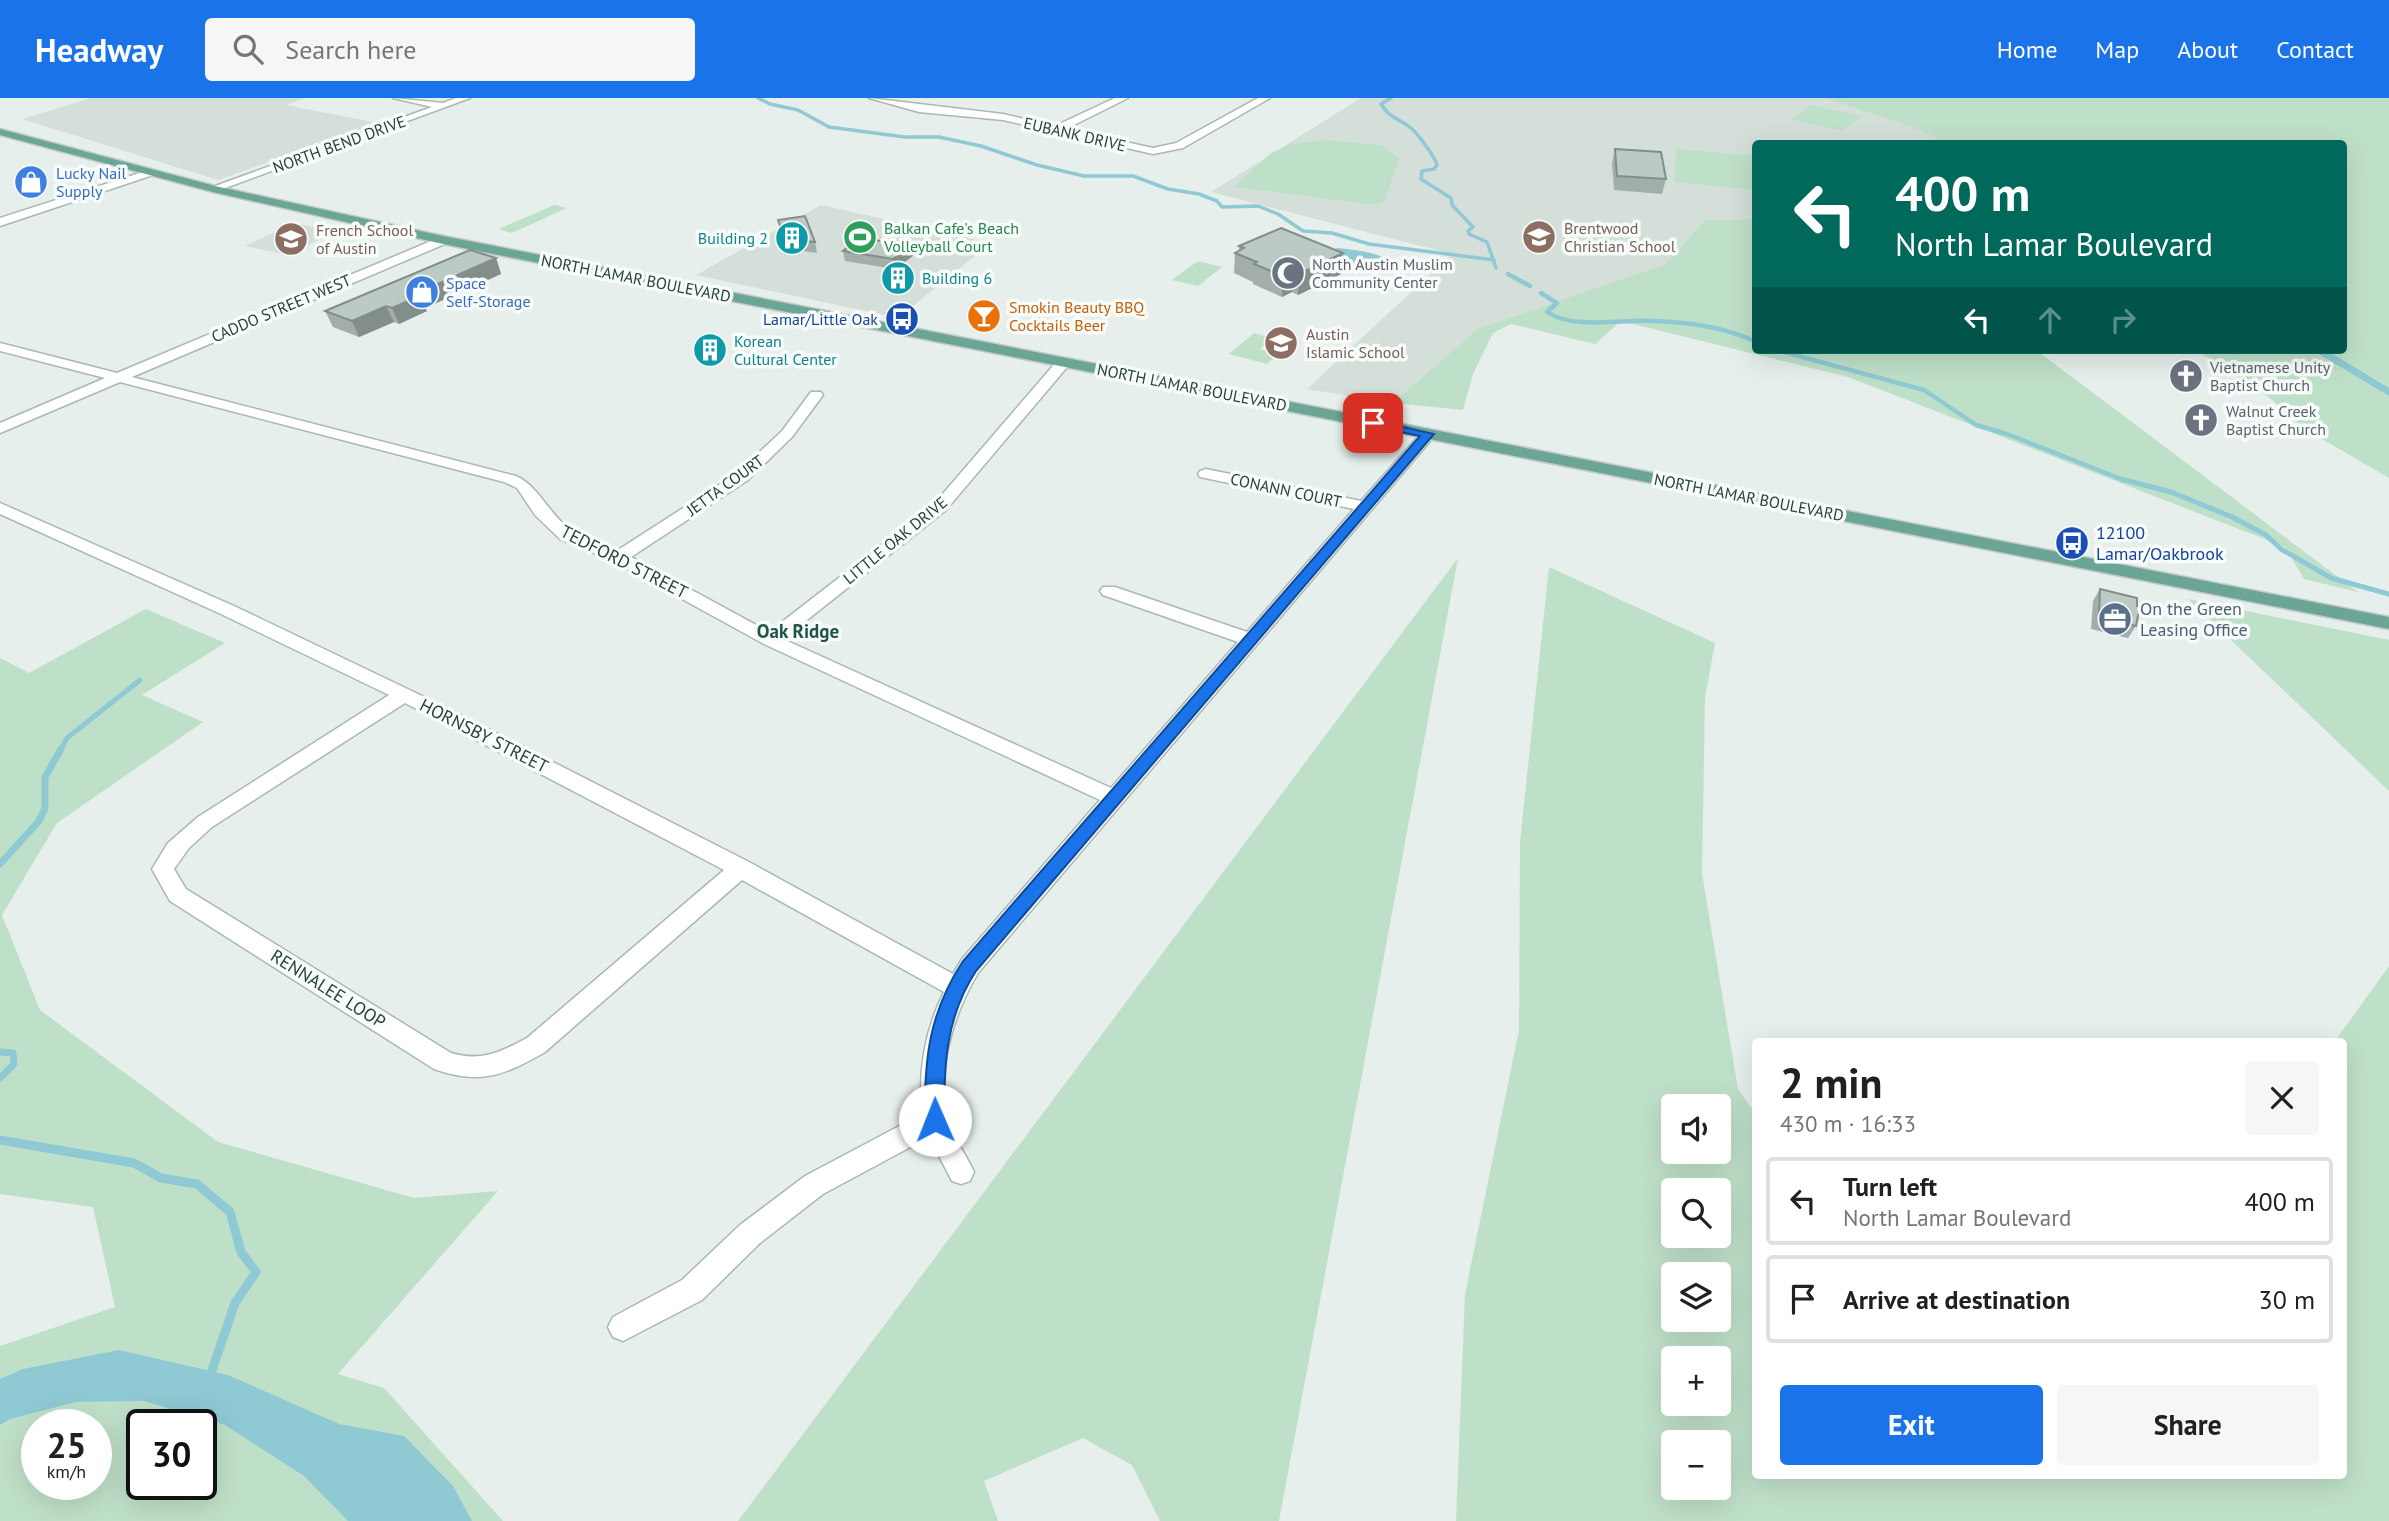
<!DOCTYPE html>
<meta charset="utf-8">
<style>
body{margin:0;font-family:"PT Sans",sans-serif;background:#f6f6f6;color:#202124;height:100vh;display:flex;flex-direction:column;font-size:26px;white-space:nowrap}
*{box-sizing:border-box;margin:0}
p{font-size:23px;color:#757577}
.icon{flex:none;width:38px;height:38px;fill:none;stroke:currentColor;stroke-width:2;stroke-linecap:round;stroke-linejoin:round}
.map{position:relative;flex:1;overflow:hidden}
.drawer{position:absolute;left:1752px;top:940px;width:595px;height:441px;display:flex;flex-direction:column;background:#fff;border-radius:7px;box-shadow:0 7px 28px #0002}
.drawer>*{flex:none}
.top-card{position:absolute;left:1752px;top:42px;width:595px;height:214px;border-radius:7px;box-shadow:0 7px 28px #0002;background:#00695c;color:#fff;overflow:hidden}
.tools{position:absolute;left:1661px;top:996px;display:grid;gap:14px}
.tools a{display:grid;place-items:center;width:70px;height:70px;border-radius:7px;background:#fff;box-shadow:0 7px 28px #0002;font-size:35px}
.speed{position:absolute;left:21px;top:1311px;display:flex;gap:14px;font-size:35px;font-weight:700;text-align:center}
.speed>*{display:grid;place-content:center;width:91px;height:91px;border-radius:50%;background:#fff;box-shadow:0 7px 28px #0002;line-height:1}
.speed small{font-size:18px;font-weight:400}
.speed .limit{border:4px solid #111;border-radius:10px;background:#fff;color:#111}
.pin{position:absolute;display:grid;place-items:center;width:60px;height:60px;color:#fff;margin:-30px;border-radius:14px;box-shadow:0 4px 10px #0006}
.me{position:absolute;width:77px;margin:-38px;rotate:359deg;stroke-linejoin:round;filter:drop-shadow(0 0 5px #0008)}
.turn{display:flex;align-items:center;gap:24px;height:147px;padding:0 28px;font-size:32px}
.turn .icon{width:91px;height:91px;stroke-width:2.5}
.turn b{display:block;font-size:49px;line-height:60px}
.lanes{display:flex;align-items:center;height:66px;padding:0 28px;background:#0003;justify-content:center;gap:35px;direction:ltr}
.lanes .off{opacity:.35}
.round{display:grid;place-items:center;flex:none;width:74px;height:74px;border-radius:7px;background:#f6f6f6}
.summary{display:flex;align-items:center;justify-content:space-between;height:119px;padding:0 28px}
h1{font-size:42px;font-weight:600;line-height:52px}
.button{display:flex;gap:14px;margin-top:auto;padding:14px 28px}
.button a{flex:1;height:80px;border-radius:7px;background:#1a73e8;color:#fff;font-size:28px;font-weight:600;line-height:80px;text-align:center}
.button a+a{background:#f6f6f6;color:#202124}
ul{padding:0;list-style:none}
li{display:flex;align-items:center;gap:21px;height:88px;margin:0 14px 10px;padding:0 14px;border:4px solid #e0e0e0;border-radius:7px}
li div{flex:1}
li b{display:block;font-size:26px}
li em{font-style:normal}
header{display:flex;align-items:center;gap:42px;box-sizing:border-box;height:98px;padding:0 35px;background:#1a73e8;color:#fff}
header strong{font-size:33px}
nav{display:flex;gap:38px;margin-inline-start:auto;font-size:24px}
.search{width:490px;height:63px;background:#f6f6f6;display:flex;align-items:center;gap:18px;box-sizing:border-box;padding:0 24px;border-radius:7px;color:#757577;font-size:26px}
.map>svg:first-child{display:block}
.built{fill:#d4dfda}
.green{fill:#bfe0c8;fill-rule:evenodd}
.water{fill:#8ec9d4}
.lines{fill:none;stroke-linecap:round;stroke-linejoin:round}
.stream-far4{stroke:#8ec9d4;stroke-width:3.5}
.stream-far3{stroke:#8ec9d4;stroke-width:4.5}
.stream-far2{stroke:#8ec9d4;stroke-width:5}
.stream-far1{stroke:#8ec9d4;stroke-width:7}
.stream{stroke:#8ec9d4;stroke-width:9}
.minor-casing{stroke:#a8b8b2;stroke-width:3}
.major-casing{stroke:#c2cac8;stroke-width:3}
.minor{fill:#fff;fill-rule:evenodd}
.major{fill:#6aa596;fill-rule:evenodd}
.wall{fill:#a1aea9}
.shaded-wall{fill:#838d89}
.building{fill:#bbcac4;stroke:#838d89;stroke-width:2}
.route{fill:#1a73e8;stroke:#114b97;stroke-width:2}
.labels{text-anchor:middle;stroke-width:7;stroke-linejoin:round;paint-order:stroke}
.far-street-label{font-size:16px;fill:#24423a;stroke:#f7fbf9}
.far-shop-label{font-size:16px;fill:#366cbe;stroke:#f7fbf9;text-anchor:start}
.far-leisure-label{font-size:16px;fill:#27864d;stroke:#f7fbf9;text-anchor:start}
.far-education-label{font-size:16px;fill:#785e54;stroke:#f7fbf9;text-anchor:start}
.far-culture-label{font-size:16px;fill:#0d838f;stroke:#f7fbf9;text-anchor:start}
.far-worship-label{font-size:16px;fill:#5b616d;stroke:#f7fbf9;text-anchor:start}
.far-food-label{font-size:16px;fill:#c56008;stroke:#f7fbf9;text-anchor:start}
.far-transit-label{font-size:16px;fill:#164399;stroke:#f7fbf9;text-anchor:end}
.transit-label{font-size:18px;fill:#164399;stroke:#f7fbf9;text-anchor:start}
.street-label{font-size:18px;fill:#24423a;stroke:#f7fbf9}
.service-label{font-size:18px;fill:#4e5e75;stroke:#f7fbf9;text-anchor:start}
.neighbourhood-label{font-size:19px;font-weight:bold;fill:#1f5548;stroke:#f7fbf9}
</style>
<header>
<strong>Headway</strong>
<div class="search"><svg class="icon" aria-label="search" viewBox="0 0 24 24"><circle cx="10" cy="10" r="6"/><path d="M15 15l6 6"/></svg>Search here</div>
<nav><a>Home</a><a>Map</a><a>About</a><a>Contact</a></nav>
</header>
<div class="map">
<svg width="2389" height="1423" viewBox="0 0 2389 1423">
<rect width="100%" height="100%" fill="#e6efeb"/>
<g class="built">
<polygon points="91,0 305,0 286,7 378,25 218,82 22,21"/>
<polygon points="1361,0 1850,0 2070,46 1755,46 1755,121 1705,122 1665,166 1477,231 1393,305 1307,291 1452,156 1211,94"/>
<polygon points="821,107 991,145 898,220 696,177"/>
<polygon points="295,125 336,134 287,157 245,148"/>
</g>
<g class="green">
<polygon points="1825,0 2389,0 2389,380 2303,330 2271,301 2196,252 2343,252 2343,46 1948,45 1913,29"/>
<polygon points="1811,7 1862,18 1842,33 1791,21"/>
<polygon points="1325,42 1382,47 1399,61 1384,104 1375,107 1234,89 1271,55 1290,46"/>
<polygon points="1676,51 1755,58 1755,92 1675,84"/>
<polygon points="554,107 567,110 512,135 499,131"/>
<polygon points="1755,121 1755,252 2036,252 2358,494 2304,481 2285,449 1848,279 1621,223 1595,246 1511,226 1493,235 1473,276 1463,312 1393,305 1477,231 1665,166 1705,122"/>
<polygon points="1198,163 1222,169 1198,188 1172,182"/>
<polygon points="1254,235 1272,240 1260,251 1279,256 1267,266 1229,256"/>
<polygon points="1458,460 1279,1423 1160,1423 1132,1367 1083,1340 984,1383 998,1423 738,1423"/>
<path d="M1549 469 1715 545 1705 600 1702 775 1738 991 1755 1015V1377H2343V943H2335L2389 868V1423H1456L1465 1196 1519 932 1520 744ZM1673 1008H1718V1054H1673ZM1673 1092H1718V1138H1673ZM1673 1176H1718V1222H1673ZM1673 1260H1718V1306H1673ZM1673 1344H1718V1390H1673Z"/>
<polygon points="2188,501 2389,542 2389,693"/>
<path d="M146 511 225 545 142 597 203 624 57 725 2 817 40 912 218 1044 414 1100 498 1093 338 1276 384 1290 503 1423H0V1248L115 1209 93 1109 0 1096V560L29 575ZM37 1326H96V1386H37ZM142 1326H201V1386H142Z"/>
</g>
<g class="water">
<path d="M1337 150C1354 152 1384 154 1393 167 1372 185 1339 162 1317 155L1326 156Z"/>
<polygon points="2312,252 2326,252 2389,290 2389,298"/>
<polygon points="119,1252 228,1277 339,1326 404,1338 453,1388 472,1423 348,1423 304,1378 225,1327 144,1303 76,1304 10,1321 0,1327 0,1281 23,1271"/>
</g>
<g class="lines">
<g class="stream-far4">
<polyline points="758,0 770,6 798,12 829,29 905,39 939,39 981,48 1037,67 1084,78 1133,78 1168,91 1199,96 1217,103 1222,109 1258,108 1278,116 1303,133 1332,135 1369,146 1494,162"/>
<path d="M1391 0 1381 6C1391 22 1399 20 1411 30 1418 36 1435 59 1437 67L1434 71 1422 73 1421 81 1451 100 1452 107 1473 129 1468 133 1469 136 1487 144 1496 170"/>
</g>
<g class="stream-far3">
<polyline points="1508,176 1530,188"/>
<path d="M1541 195 1557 205 1547 214C1574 232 1622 221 1654 223 1689 224 1723 229 1755 243"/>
<polyline points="1776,252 1924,292 1976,327 2007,336 2126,383"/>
</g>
<g class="stream-far2">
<polyline points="2121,381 2171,394 2232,419 2266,437 2281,451 2331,480 2389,496"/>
<polyline points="60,653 67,640 140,582"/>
</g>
<g class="stream-far1">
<polyline points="0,766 39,723 45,710 45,679 61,651"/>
<polyline points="0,954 13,955 14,966 0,980"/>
</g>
<polyline class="stream" points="0,1042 134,1065 161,1080 197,1086 230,1114 241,1154 256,1174 235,1205 209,1281"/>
<g class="minor-casing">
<g id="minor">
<polygon points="393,0 443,5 456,0 470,0 217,93 207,91 432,9"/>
<polygon points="869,0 1003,16 1055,28 1115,0 1128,0 1066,31 1153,50 1176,45 1258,0 1270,0 1183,50 1153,56 1003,22 919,14"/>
<polygon points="149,72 155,75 153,77 0,128 0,120"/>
<path d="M443 138 447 139V145L132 279 516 378C539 388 549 417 571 432 584 442 603 446 618 452L736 376 782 333 811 294H821L823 297 792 339 748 382 631 459 769 534 934 406 1058 262H1068V268L946 412 783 541 1111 690 1238 544 1103 497 1100 493 1103 489H1115L1247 534 1354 411 1200 379 1198 376 1200 373 1206 371 1361 403 1423 333 1428 331 1436 336 978 875C953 917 934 977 949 1026 955 1043 967 1058 974 1074L970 1083 961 1086 952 1083 929 1039 823 1096 760 1145 702 1202 623 1243 613 1239 608 1229 613 1219 682 1182 740 1127 805 1078 922 1016C918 974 925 932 944 894L742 782 545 954C503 978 480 987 434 971L170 803 152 771 168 745 198 719 389 597 221 516 0 416V405L234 508 443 608 749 764 953 876 962 861 1100 702 764 546 613 463 560 441 535 417 517 390 504 384 120 284 0 335V325L105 280 0 253V245L117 275ZM405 605 724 772 527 940C501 954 480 964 451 955L186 791 174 771 189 750 212 729Z"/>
</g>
</g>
<g class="major-casing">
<polygon id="major" points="0,31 215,88 443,138 2389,519 2389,531 443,146 213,94 0,37"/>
</g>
<use href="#minor" class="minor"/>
<use href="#major" class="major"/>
</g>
<g class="wall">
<polygon points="1615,51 1666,81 1662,96 1614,92 1612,65"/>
<polygon points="778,122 815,144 817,155 787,151"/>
<polygon points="888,144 914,157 895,171 845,163 843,153"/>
<polygon points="1239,148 1341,176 1298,197 1292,194 1282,199 1253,186 1253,184 1234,175 1235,155 1239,152"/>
<polygon points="496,160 501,176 425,210 427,213 399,226 394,224 359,239 333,229 325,213"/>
<polygon points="2100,491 2136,528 2128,540 2091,531 2093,503"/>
</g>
<g class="shaded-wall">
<polygon points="912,147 914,157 895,171 893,161"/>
<polygon points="1343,155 1341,176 1298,197 1299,176"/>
<polygon points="496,160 501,176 425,210 427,213 399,226 392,210 415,196"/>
<polygon points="1293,173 1292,194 1282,199 1283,178"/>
<polygon points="386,208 394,224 359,239 352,223"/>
</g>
<g class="building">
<polygon points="1615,51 1661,54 1666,81 1617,78"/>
<polygon points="805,118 815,144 785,141 778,122"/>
<polygon points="1281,130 1343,155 1299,176 1293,173 1283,178 1254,166 1257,164 1235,155 1244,150 1239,148"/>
<polygon points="860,140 888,144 891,142 912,147 893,161 843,153"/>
<polygon points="470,152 496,160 415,196 420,198 392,210 386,208 352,223 325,213"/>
<polygon points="2100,491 2137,500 2137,508 2140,508 2136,528 2099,519"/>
</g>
<path class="route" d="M1373 322 1434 336 976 873C946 919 943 968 945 1022L942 1028 935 1030 928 1028 925 1022C924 961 929 915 963 863L1420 338 1369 328 1368 325Z"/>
<defs>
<g id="shop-disc" transform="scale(1.75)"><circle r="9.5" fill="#3f7fe0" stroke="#f7fbf9"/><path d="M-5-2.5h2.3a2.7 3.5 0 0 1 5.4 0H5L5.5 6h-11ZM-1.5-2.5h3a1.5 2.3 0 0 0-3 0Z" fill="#fff"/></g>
<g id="stadium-disc" transform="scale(1.75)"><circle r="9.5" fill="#2e9e5b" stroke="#f7fbf9"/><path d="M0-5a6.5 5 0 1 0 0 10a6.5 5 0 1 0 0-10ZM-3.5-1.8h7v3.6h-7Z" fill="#fff"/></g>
<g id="school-disc" transform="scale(1.75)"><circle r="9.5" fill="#8d6e63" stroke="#f7fbf9"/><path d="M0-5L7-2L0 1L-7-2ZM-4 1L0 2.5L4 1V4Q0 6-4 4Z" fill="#fff"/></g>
<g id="building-disc" transform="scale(1.75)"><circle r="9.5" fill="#0f9aa8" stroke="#f7fbf9"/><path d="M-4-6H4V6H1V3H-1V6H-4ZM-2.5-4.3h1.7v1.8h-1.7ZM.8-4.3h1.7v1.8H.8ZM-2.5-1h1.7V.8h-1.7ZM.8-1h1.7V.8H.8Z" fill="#fff"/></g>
<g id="mosque-disc" transform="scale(1.75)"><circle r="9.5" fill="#6b7280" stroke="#f7fbf9"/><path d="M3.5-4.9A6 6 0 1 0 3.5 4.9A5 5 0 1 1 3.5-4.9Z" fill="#fff"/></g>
<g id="bar-disc" transform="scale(1.75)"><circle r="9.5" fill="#e8710a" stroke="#f7fbf9"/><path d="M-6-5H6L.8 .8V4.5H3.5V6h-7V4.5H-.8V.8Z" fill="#fff"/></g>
<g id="bus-disc" transform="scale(1.75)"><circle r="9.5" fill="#1a4fb4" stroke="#f7fbf9"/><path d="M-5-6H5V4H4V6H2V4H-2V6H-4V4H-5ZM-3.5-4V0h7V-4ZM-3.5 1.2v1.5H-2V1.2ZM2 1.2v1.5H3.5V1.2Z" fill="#fff"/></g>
<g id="church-disc" transform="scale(1.75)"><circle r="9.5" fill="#6b7280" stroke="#f7fbf9"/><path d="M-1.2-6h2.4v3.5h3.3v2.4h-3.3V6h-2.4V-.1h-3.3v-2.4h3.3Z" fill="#fff"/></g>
<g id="office-disc" transform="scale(1.75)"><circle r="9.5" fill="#5c6f8a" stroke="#f7fbf9"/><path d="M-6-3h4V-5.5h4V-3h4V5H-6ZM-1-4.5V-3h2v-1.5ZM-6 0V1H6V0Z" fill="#fff"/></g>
</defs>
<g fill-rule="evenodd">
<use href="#shop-disc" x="31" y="84"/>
<use href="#stadium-disc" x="860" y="139"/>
<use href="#school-disc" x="1539" y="139"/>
<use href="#building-disc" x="792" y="140"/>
<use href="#school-disc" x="291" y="141"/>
<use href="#mosque-disc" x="1288" y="175"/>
<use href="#building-disc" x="898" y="180"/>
<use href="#shop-disc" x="422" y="194"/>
<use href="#bar-disc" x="984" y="218"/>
<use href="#bus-disc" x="902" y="221"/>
<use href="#school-disc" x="1281" y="245"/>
<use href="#building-disc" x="710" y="252"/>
<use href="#church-disc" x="2186" y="278"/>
<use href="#church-disc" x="2201" y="322"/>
<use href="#bus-disc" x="2072" y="445"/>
<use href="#office-disc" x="2115" y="521"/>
</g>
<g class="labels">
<g class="far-street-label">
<text transform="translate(1075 36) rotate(13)" y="6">EUBANK DRIVE</text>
<text transform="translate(339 46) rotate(-20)" y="6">NORTH BEND DRIVE</text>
<text transform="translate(636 180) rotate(11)" y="6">NORTH LAMAR BOULEVARD</text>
<text transform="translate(281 210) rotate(-23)" y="6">CADDO STREET WEST</text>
<text transform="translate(1192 289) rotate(11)" y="6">NORTH LAMAR BOULEVARD</text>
<text transform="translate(725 387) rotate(-36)" y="6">JETTA COURT</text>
<text transform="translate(1286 392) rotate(12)" y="6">CONANN COURT</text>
<text transform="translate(1749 399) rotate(11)" y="6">NORTH LAMAR BOULEVARD</text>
<text transform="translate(895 442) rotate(-39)" y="6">LITTLE OAK DRIVE</text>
</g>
<g class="far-shop-label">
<text x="56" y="81">Lucky Nail<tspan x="56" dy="18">Supply</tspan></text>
<text x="446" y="191">Space<tspan x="446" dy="18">Self-Storage</tspan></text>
</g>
<g class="far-leisure-label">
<text x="884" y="136">Balkan Cafe's Beach<tspan x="884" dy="18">Volleyball Court</tspan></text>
</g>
<g class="far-education-label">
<text x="1564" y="136">Brentwood<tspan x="1564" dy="18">Christian School</tspan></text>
<text x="316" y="138">French School<tspan x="316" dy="18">of Austin</tspan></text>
<text x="1306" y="242">Austin<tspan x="1306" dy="18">Islamic School</tspan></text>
</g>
<g class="far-culture-label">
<text x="768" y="146" text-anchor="end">Building 2</text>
<text x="922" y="186">Building 6</text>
<text x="734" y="249">Korean<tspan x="734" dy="18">Cultural Center</tspan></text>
</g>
<g class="far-worship-label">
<text x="1312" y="172">North Austin Muslim<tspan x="1312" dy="18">Community Center</tspan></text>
<text x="2210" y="275">Vietnamese Unity<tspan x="2210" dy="18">Baptist Church</tspan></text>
<text x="2226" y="319">Walnut Creek<tspan x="2226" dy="18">Baptist Church</tspan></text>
</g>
<g class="far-food-label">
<text x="1009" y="215">Smokin Beauty BBQ<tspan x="1009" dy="18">Cocktails Beer</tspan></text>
</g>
<g class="far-transit-label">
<text x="878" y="227">Lamar/Little Oak</text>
</g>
<g class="transit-label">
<text x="2096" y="441">12100<tspan x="2096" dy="21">Lamar/Oakbrook</tspan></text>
</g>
<g class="street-label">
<text transform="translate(624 464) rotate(27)" y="6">TEDFORD STREET</text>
<text transform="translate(484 638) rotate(27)" y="6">HORNSBY STREET</text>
<text transform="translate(328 891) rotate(32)" y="6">RENNALEE LOOP</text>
</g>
<g class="service-label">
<text x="2140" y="517">On the Green<tspan x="2140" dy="21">Leasing Office</tspan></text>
</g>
<g class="neighbourhood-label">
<text x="798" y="540">Oak Ridge</text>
</g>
</g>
</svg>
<div class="tools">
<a><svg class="icon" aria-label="sound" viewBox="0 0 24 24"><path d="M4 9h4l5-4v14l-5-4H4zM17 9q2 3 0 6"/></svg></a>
<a><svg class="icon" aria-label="search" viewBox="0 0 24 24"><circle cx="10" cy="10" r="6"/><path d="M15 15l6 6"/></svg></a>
<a><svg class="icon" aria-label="layers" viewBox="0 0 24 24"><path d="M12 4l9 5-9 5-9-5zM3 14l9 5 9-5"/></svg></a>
<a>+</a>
<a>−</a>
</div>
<div class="speed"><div>25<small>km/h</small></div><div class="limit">30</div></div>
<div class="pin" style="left:1373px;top:325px;background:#d93025"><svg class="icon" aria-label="arrive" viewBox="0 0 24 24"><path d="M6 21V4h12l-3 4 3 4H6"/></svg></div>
<svg class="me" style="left:935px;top:1022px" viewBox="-20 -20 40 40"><circle r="19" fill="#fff"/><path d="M0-13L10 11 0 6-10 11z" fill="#1a73e8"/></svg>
<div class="top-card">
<div class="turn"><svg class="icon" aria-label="left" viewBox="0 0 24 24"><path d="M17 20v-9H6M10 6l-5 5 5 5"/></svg><div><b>400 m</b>North Lamar Boulevard</div></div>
<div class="lanes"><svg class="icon" aria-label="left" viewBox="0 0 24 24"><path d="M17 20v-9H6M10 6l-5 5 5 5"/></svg><svg class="icon off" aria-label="ahead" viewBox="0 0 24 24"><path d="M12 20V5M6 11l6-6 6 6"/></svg><svg class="icon off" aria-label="right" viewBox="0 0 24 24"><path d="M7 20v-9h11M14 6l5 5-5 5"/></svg></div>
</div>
<section class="drawer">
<div class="summary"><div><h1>2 min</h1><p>430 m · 16:33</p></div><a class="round"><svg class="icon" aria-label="close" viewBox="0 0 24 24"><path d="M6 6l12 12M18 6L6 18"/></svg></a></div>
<ul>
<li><svg class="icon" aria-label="left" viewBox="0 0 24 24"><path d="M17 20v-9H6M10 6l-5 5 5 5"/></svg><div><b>Turn left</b><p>North Lamar Boulevard</p></div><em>400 m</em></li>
<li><svg class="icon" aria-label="arrive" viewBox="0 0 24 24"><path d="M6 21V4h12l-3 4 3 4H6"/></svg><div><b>Arrive at destination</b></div><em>30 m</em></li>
</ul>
<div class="button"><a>Exit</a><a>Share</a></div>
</section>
</div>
